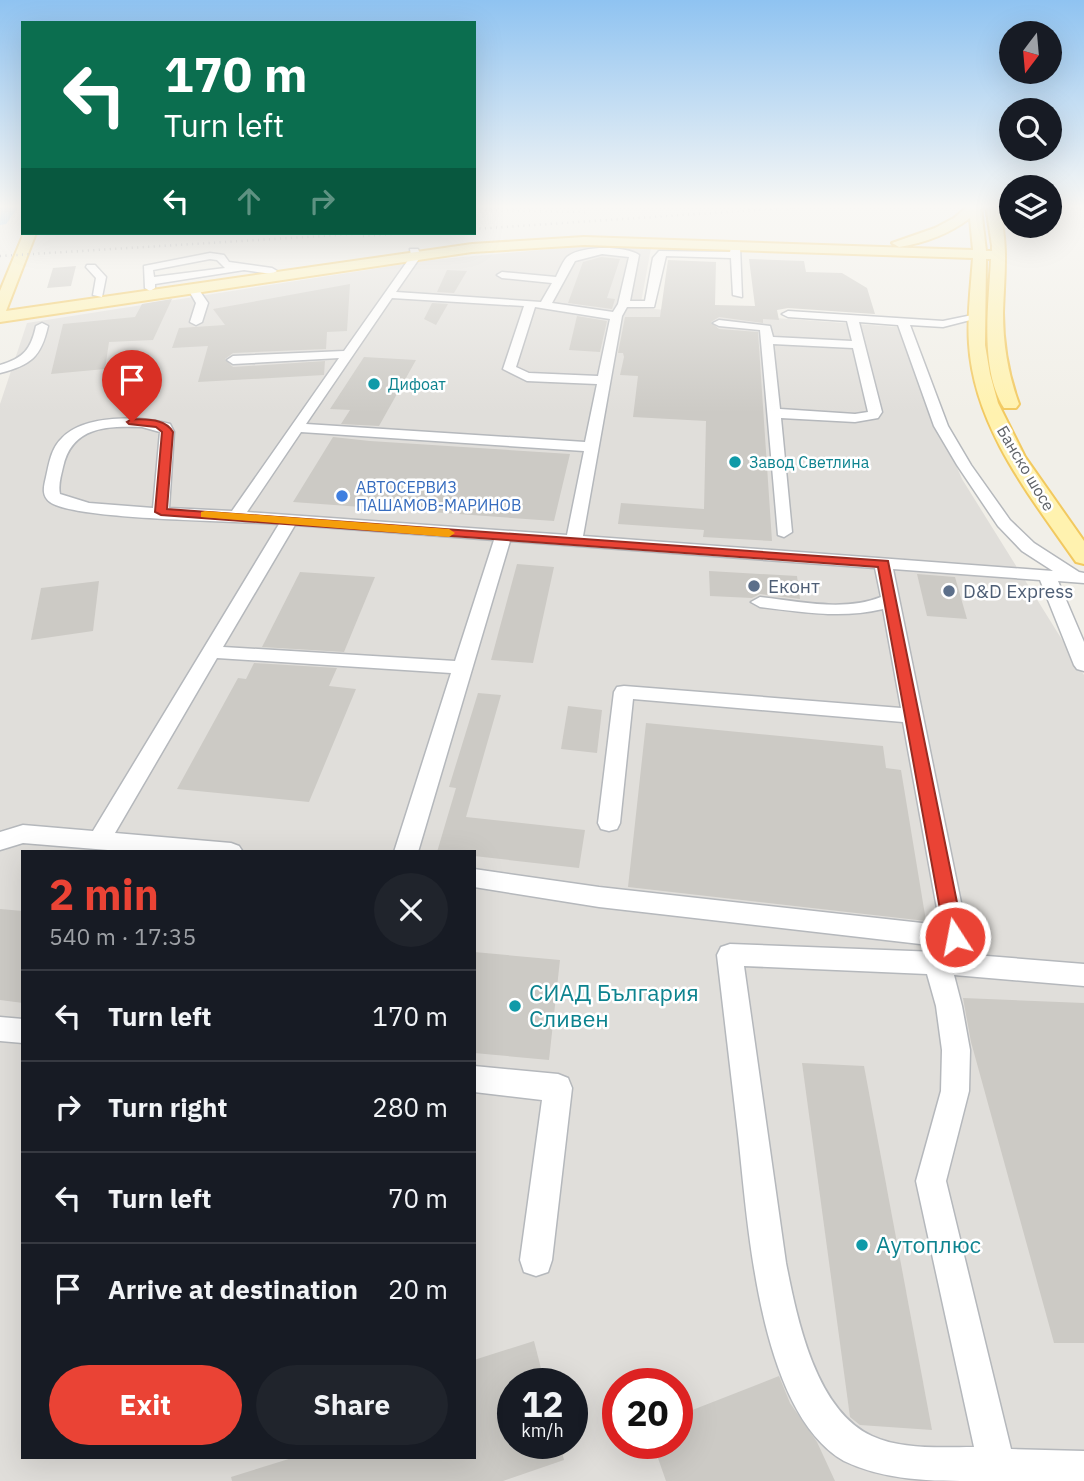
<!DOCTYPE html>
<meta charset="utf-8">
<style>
body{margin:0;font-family:"IBM Plex Sans",sans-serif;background:#20242c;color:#f1f3f6;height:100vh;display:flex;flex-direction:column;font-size:26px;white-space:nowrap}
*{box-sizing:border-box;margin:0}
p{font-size:23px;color:#9ea1a6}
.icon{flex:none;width:38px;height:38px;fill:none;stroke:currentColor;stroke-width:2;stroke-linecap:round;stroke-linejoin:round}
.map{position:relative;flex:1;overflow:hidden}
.side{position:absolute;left:21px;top:850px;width:455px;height:609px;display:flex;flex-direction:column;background:#171b24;border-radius:0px;box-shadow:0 7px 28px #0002}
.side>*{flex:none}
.top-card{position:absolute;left:21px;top:21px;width:455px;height:214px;border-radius:0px;box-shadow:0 7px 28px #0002;background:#0b6e4f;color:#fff;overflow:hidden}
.needle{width:46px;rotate:196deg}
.fabs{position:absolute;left:999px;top:21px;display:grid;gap:14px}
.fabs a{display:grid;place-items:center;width:63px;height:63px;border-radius:50%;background:#171b24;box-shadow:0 7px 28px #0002;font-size:35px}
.speed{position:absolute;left:497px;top:1368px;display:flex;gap:14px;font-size:35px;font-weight:700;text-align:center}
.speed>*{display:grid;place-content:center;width:91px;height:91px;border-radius:50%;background:#171b24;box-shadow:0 7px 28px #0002;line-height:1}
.speed small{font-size:18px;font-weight:400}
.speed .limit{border:10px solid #d22;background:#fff;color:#111}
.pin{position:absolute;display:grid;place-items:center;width:60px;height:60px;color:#fff;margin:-72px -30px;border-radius:50% 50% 50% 0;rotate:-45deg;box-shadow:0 0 7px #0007}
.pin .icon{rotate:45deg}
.me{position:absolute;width:77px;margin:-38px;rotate:349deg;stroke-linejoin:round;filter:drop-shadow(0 0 5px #0008)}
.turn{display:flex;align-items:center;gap:24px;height:147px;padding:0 28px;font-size:32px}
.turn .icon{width:91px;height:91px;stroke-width:2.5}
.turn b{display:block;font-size:49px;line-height:60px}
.lanes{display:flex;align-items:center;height:66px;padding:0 28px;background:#0003;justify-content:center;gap:35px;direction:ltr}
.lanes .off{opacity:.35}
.round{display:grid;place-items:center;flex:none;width:74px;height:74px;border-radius:37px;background:#20242c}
.headline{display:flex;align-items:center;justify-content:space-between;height:119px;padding:0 28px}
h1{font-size:42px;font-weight:700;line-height:52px;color:#ea4335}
.button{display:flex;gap:14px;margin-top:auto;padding:14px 28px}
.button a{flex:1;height:80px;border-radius:42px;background:#ea4335;color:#fff;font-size:28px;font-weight:700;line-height:80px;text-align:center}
.button a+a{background:#20242c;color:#f1f3f6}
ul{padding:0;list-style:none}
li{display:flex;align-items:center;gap:21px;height:91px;padding:0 28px;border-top:2px solid #363941}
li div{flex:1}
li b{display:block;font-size:26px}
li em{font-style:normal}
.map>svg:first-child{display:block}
.industrial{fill:#e0deda;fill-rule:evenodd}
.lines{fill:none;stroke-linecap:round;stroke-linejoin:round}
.river{fill:#aadaff;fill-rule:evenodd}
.building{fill:#cccac5}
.minor-casing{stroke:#b5b8bc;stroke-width:3}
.major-casing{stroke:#f2c960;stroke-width:4}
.minor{fill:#fff;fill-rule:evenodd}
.major{fill:#fff2af;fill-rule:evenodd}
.rail{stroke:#b6b7b8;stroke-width:2.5;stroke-dasharray:1 4.5;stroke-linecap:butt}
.route{fill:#ea4335;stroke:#982c22;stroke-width:2}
.slow{fill:#f59e0b}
.culture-dot{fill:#0f9aa8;stroke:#fff;stroke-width:2.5}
.shop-dot{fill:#3f7fe0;stroke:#fff;stroke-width:2.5}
.service-dot{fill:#5c6f8a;stroke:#fff;stroke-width:2.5}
.labels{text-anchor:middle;stroke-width:5;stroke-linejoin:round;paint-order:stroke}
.far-culture-label{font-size:16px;fill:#0d838f;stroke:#fff;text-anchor:start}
.far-street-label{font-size:16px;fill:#5f6368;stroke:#fff}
.far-shop-label{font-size:16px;fill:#366cbe;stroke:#fff;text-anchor:start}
.service-label{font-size:19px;fill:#4e5e75;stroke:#fff;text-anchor:start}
.near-culture-label{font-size:23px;fill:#0d838f;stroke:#fff;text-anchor:start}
</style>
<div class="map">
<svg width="1084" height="1481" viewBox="0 0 1084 1481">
<rect width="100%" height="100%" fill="#f1efe8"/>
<path class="industrial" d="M583 246 651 248 640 308 897 327 962 479 1084 675V1481H0V404L27 323 431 260ZM23 852H474V1458H23ZM513 1384H572V1444H513ZM618 1384H677V1444H618Z"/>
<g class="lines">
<polygon class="river" points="1,206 19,206 6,224 0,225"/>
</g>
<g class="building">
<polygon points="601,257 620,259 607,298 615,299 612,309 568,303 583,262"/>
<polygon points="749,259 804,261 806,272 842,273 867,288 875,314 788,308 777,310 779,320 763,319 763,323 719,317 711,322 719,329 758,332 772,541 703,537 704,530 618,524 621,503 704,509 706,421 633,417 638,376 620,375 624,357 623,353 618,353 625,317 660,317 668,260 716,262 715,305 755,306"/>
<polygon points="76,266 71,286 47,288 53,268"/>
<polygon points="447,270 467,271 454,293 437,292"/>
<polygon points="350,284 347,331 327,332 326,349 233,353 225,359 233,367 325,361 324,375 198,382 208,346 172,348 179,328 225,325 213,309"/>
<polygon points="172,299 153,340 109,342 105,369 51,374 63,324 135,317 142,304"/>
<polygon points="432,303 448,304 436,325 424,319"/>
<polygon points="577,316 607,321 600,352 569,350"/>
<polygon points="364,357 416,360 379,426 341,424 350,410 330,409"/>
<polygon points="333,437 370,441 570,454 554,521 293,502"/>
<polygon points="517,564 554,567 533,663 491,660"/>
<polygon points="709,571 797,576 800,599 760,594 752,598 710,596"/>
<polygon points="300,572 375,577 344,652 262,647"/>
<polygon points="917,574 955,577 967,619 927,616"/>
<polygon points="99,581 93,631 31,640 41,588"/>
<polygon points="254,663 337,668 329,686 356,689 309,802 177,789 238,678 246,679"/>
<polygon points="478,693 501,695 466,817 585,830 579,868 474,856 474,852 437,852 456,788 449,787"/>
<polygon points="568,706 602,710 597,753 561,749"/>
<polygon points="646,723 883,746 886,768 901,770 926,921 628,887"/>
<polygon points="0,909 23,911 23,1003 0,1000"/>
<polygon points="474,952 560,960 549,1060 474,1053"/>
<polygon points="963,998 1084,1003 1084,1343 1054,1343 971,1042"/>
<polygon points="802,1063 864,1066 932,1430 860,1425 850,1417"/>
<polygon points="534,1341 545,1384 513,1384 513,1444 560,1444 564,1460 503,1481 232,1481 231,1477 292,1458 474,1458 474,1360"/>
<polygon points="779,1376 790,1403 817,1442 835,1481 666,1481 653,1444 677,1444 677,1416"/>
</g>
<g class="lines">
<g class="minor-casing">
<g id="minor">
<path d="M732 244 740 246 742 297 733 295 731 258 666 256 654 307H627L622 316 583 536 1053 571 1022 551 998 526 957 465 934 426 898 325 859 322 882 412 878 418 855 422 781 418 792 532 784 537 778 535 760 330 719 326 713 323 719 320 770 326 773 337 852 341 847 321 788 317 782 314 788 311 943 321 982 313V317L943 327 910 325 948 426 971 465 1010 520 1034 543 1079 572 1084 573V583L1058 581 1084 642V671L1077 669 1074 665 1040 580 893 569 968 937 964 944 955 948 599 907 474 887V869L599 887 940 925 903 722 633 699 620 823 617 829 609 831 601 829 598 823 614 692 617 687 624 686 901 708 883 609C842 619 801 612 760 607L751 602 760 597C798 601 844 612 881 597L875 568 510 541 418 852H394L451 673 217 658 115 833 231 843 239 846 243 852H132L23 843 0 850V832L23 825 93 831 279 524C240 521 73 520 50 502 41 495 44 486 46 477 49 464 51 448 62 438 85 414 141 416 170 424L174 432 169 508 232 511 339 358 233 364 227 360 233 356 344 351 411 256 410 249H418L421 256 396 292 541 302 552 283 502 278 497 275 502 272 556 277C559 271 563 261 567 257 582 245 625 246 639 255L630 301H645L653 258 659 251 730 252ZM602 254 629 257 618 304 613 312 552 303 575 261ZM392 298 524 306 503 369 527 381 597 384 585 442 306 424ZM535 307 610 319 598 376 529 373 516 367ZM773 344 853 348 868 412 855 414 780 409ZM142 427 160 432 153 508 89 503 60 494C58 485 61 476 63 467 72 426 107 426 142 427ZM301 432 584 451 567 535 247 512ZM295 525 494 540 455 661 223 647Z"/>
<path d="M210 253 224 255 229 262 272 268 277 271 272 274 244 270 155 284V288L150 291 145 288 144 266ZM210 259 217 260 225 268 154 277 153 270Z"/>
<polygon points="87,265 95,265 106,277 102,297 93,295 96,278 86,267"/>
<polygon points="193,286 197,287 208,303 202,322 196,325 190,322 196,303 188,289"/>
<path d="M42 323 48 326C41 357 31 365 0 373V365C24 358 31 349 36 326Z"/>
<path d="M730 944 937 952 1084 964V986L954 975 962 1006 970 1050 969 1091 946 1181 1011 1449 1084 1451V1481C1049 1481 1013 1481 978 1481 932 1481 885 1481 844 1461 758 1411 748 1223 738 1134 731 1074 724 1015 717 955L721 947ZM744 966 927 974 936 1006 942 1050 941 1091 916 1181 974 1447C942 1447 902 1450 872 1436 815 1410 797 1318 786 1263Z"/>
<polygon points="0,1017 23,1019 23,1043 0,1041"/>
<polygon points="474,1066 558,1074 568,1078 572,1088 552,1260 548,1272 536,1276 524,1272 520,1260 542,1100 474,1092"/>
</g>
</g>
<g class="major-casing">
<path id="major" d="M968 206 981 208 986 251H992V246L986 206H998C1009 242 1004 276 1003 313 1003 345 1008 374 1019 404L1016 408H1004C979 368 989 303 991 259H986L985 345 990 374 998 403 1025 457 1084 541V564L1076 562C1030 496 974 427 969 344 967 315 971 286 973 258L584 245 472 252 0 322V291L24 233H36L6 311 472 244 584 237 973 250 970 218C949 234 925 243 899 247L892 243 935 228 954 218Z"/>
</g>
<use href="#minor" class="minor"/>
<use href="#major" class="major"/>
<g class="rail">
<polyline points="474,210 589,212"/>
<polyline points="474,229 816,206"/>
<polyline points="363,236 408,233"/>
<polyline points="0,256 370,233"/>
</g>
</g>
<linearGradient id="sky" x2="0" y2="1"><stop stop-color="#8fc3f1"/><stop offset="0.5" stop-color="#f9f8f5"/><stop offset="1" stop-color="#f9f8f5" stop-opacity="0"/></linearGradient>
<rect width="1084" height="413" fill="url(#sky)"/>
<path class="route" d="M132 419C147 420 165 418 173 432L167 509 888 561 964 937 961 942 955 945 948 942 945 937 878 567 161 515 155 512 162 432 156 427 129 424 127 422Z"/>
<polygon class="slow" points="205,511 449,529 455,533 449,537 201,517 201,512"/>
<g class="culture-dot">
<circle cx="374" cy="384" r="7"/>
<circle cx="735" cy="462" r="7"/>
<circle cx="515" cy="1006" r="7"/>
<circle cx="862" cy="1245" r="7"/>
</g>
<circle class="shop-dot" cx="342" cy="496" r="7"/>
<g class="service-dot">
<circle cx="754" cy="586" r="7"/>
<circle cx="949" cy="591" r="7"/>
</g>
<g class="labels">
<g class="far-culture-label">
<text x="388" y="390">Дифоат</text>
<text x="749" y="468">Завод Светлина</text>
</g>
<g class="far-street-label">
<text transform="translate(1026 468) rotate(59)" y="6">Банско шосе</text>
</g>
<g class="far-shop-label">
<text x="356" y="493">АВТОСЕРВИЗ<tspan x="356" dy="18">ПАШАМОВ-МАРИНОВ</tspan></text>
</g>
<g class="service-label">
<text x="768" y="593">Еконт</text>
<text x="963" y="598">D&amp;D Express</text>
</g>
<g class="near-culture-label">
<text x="529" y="1001">СИАД България<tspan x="529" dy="26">Сливен</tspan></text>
<text x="876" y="1253">Аутоплюс</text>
</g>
</g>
</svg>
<div class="fabs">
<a><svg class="needle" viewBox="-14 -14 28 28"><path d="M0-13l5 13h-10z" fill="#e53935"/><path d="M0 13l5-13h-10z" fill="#9ea1a6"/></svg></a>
<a><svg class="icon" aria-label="search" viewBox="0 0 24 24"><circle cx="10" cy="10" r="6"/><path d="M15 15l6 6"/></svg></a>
<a><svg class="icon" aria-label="layers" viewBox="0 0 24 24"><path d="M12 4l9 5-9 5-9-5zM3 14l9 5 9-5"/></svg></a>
</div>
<div class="speed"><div>12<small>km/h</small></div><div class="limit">20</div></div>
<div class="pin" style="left:132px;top:422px;background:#d93025"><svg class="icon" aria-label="arrive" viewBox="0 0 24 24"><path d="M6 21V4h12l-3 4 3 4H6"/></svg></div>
<svg class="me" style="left:955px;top:937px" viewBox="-20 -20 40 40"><circle r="17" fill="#ea4335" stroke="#fff" stroke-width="3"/><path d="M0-11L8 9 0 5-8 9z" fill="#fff"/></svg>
<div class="top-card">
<div class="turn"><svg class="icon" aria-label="left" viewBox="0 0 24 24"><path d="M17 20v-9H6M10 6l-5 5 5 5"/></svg><div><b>170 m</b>Turn left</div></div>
<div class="lanes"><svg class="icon" aria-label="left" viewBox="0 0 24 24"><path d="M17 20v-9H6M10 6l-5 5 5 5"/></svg><svg class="icon off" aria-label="ahead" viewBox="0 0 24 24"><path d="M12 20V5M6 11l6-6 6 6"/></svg><svg class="icon off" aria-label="right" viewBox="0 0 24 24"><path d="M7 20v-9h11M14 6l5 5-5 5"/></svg></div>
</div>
<section class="side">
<div class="headline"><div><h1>2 min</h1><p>540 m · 17:35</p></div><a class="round"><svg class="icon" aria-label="close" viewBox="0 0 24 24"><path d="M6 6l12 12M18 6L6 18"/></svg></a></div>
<ul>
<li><svg class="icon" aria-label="left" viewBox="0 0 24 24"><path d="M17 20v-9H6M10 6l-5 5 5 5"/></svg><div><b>Turn left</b></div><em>170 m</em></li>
<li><svg class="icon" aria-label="right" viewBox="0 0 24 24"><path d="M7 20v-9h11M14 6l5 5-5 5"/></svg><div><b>Turn right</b></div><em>280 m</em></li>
<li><svg class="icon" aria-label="left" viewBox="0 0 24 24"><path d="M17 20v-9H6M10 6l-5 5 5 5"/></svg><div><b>Turn left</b></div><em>70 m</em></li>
<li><svg class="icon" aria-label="arrive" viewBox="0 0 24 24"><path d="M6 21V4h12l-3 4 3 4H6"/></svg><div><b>Arrive at destination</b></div><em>20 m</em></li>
</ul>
<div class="button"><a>Exit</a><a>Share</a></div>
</section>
</div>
